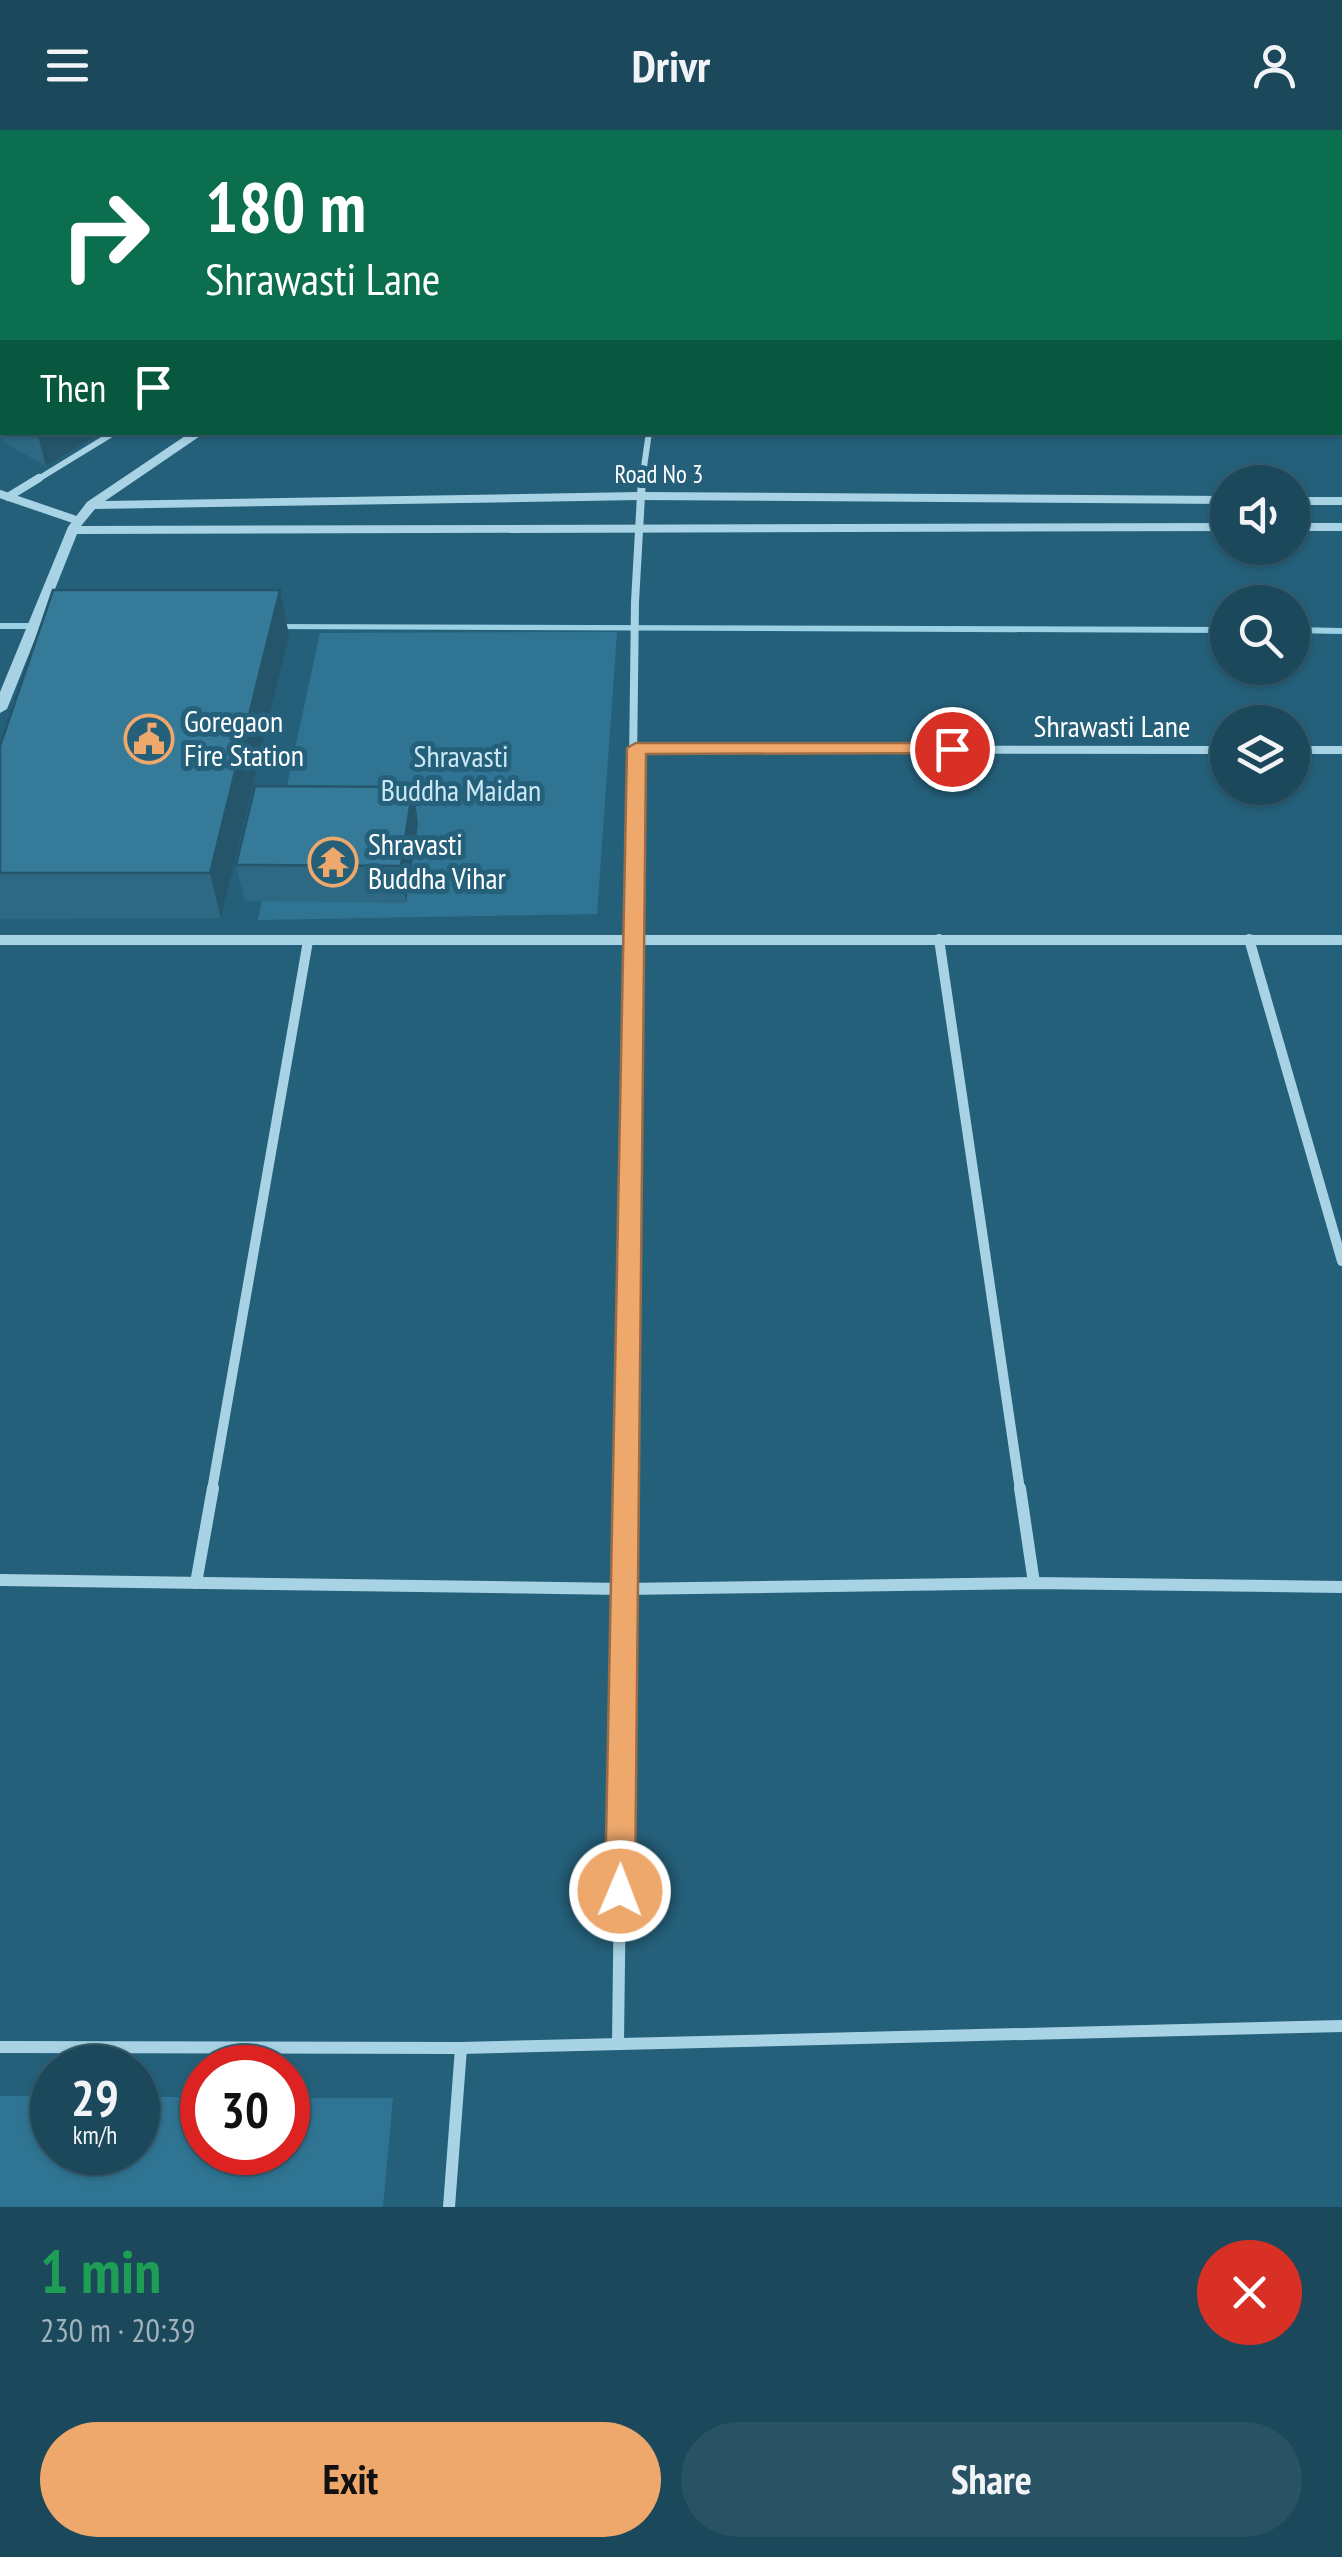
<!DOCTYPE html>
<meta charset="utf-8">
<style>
body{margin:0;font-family:"PT Sans Narrow",sans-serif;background:#295265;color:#f1f3f6;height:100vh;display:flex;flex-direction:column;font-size:38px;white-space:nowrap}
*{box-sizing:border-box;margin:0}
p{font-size:32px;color:#a0b2bb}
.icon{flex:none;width:55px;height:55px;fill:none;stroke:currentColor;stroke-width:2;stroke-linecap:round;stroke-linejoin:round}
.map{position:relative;height:2077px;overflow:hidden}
.side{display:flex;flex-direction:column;background:#1c485c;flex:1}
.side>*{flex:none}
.hud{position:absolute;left:0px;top:0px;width:1342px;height:305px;box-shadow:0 2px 8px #0004,0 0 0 2px #3a6072;background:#0b6e4f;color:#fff;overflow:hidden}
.buttons{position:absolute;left:1210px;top:335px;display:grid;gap:20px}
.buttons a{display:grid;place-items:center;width:100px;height:100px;border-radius:50%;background:#1c485c;box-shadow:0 2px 8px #0004,0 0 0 2px #3a6072;font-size:50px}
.speed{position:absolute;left:30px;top:1915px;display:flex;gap:20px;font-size:50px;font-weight:700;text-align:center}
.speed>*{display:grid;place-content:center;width:130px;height:130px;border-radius:50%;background:#1c485c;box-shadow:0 2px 8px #0004,0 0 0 2px #3a6072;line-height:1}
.speed small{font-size:25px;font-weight:400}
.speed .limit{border:15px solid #d22;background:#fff;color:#111}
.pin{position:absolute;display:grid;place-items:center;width:85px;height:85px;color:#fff;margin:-42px;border:5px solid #fff;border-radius:50%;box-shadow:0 2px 10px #0007}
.me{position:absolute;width:110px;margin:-55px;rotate:1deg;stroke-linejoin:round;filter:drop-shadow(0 0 8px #0008)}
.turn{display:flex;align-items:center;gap:35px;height:210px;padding:0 40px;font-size:45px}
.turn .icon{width:130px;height:130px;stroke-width:2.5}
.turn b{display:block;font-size:70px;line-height:85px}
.then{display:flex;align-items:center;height:95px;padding:0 40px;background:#0003;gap:20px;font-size:38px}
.round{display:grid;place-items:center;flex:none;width:105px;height:105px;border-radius:52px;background:#295265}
.head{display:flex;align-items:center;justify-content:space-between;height:170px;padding:0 40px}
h1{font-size:60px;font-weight:700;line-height:75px;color:#1e9e55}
.action{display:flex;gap:20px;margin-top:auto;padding:20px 40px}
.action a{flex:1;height:115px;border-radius:60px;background:#eea86c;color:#111;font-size:40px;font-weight:700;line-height:115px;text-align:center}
.action a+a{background:#295265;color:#f1f3f6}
header{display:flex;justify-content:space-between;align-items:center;height:130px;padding:0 40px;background:#1c485c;font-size:45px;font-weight:700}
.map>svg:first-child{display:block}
.green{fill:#2f7593}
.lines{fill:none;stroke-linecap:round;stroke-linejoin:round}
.stream{fill:#9cd1e5;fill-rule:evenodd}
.minor-far3{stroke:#a8d3e4;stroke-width:6}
.minor-far2{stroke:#a8d3e4;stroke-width:8}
.minor-far1{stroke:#a8d3e4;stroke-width:10}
.minor{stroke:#a8d3e4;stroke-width:12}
.tertiary{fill:#a8d3e4;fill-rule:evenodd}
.wall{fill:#2e6983}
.shaded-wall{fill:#25556a}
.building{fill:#357a98;stroke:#25556a;stroke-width:2.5}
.route{fill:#eea86c;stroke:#9b6d46;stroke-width:2.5}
.labels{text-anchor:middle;stroke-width:10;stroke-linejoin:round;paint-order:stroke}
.far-street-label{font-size:25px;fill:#fff;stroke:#25607b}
.poi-label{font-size:30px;fill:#fff;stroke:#25607b;text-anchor:start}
.street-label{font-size:30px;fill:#fff;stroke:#25607b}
.park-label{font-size:30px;fill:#cbe8f4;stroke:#25607b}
</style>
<header><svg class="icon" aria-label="menu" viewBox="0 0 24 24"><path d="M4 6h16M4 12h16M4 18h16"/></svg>Drivr<svg class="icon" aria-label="person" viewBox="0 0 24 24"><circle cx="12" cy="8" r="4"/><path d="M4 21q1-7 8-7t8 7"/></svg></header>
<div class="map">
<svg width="1342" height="2077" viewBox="0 0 1342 2077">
<rect width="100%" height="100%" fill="#25607b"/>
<g class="green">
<polygon points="617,502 597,784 258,790 320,503"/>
<polygon points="0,1966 52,1966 52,2022 138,2022 138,1967 202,1967 202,2022 288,2022 288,1968 393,1968 383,2077 0,2077"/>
</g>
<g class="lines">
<g class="stream">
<polygon points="0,493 44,493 50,496 44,499 0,499"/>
<polygon points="267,494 1228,497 1228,503 263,499 263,495"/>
<polygon points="1292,497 1342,498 1342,504 1292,503"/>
</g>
<g class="minor-far3">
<polyline points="952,2 956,0"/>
<polyline points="1340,178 1342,183"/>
<polyline points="35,351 115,302"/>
<polyline points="642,351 649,302"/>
</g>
<g class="minor-far2">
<polyline points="0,364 79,391"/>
<polyline points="8,367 39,348"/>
<polyline points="637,619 1228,620"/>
<polyline points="1292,620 1342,620"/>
<polyline points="631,795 635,472 642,348"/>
</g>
<g class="minor-far1">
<polyline points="939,809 1020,1360"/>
<polyline points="1249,809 1342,1131"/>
<polyline points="0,810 1342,810"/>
<polyline points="212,1360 308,811"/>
<polyline points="625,1360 631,793"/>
</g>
<g class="minor">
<polyline points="1020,1358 1034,1453"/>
<polyline points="0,1450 624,1459 1034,1453 1342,1457"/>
<polyline points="196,1453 213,1358"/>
<polyline points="618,1912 625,1358"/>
<polyline points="0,1917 461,1918 1342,1896"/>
<polyline points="449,2077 461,1918"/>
</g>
<g class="tertiary">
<polygon points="191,302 206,302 105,371 640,362 1228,366 1228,374 640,370 95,379 81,396 1228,393 1228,401 77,404 7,579 0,583 0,562 68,397 87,372"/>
<rect x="1292" y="367" width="50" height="8"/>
<rect x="1292" y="393" width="50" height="8"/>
</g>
</g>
<g class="wall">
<polygon points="0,106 2,107 2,174 0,174"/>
<polygon points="2,271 2,302 102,302 46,336 3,312 0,301 0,273"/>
<polygon points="289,505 221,788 0,789 0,616"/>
<polygon points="413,657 418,694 406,773 245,771 236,735"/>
</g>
<g class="shaded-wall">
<polygon points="37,302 102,302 46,336"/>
<polygon points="280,460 289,505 221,788 210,743"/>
<polygon points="413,657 418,694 406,773 401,736"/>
</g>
<g class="building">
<polygon points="222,0 339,0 340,2 222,2"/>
<polygon points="0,106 2,107 2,144 0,143"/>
<polygon points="53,460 280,460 210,743 0,743 0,616"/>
<polygon points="255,656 413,657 401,736 236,735"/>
</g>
<polygon class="route" points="952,613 961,619 958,623 646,624 635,1761 631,1772 620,1776 609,1772 605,1761 627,618 636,613"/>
<defs>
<g id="civic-ring" transform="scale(2.5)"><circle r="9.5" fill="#25607b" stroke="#eea86c" stroke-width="1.5"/><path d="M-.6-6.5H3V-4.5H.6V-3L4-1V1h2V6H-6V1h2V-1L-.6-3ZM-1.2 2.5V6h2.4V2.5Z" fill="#eea86c"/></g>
<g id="temple-ring" transform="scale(2.5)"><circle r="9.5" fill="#25607b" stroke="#eea86c" stroke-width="1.5"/><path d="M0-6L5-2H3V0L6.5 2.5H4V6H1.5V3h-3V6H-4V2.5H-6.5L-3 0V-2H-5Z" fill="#eea86c"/></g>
</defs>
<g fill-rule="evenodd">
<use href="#civic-ring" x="149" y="609"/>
<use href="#temple-ring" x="333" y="732"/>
</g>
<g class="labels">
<g class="far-street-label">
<text x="659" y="353">Road No 3</text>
</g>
<g class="poi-label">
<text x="184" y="602">Goregaon<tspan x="184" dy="34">Fire Station</tspan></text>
<text x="368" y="725">Shravasti<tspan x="368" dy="34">Buddha Vihar</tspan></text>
</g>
<g class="street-label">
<text x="1112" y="607">Shrawasti Lane</text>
</g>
<g class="park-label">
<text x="461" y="637">Shravasti<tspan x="461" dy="34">Buddha Maidan</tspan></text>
</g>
</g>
</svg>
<div class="buttons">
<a><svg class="icon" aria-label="sound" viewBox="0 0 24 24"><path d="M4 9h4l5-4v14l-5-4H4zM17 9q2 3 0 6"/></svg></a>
<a><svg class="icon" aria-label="search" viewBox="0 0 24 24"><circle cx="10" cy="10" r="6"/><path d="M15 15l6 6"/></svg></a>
<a><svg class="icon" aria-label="layers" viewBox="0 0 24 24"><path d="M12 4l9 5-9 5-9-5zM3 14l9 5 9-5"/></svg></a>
</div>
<div class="speed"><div>29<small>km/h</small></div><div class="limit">30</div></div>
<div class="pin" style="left:952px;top:619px;background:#d93025"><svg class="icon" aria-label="arrive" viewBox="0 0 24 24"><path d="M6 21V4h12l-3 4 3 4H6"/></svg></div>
<svg class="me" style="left:620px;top:1761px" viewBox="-20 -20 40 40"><circle r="17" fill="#eea86c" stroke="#fff" stroke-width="3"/><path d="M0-11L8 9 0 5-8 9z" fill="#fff"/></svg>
<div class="hud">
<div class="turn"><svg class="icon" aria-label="right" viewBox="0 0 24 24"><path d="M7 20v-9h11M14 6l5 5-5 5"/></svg><div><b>180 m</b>Shrawasti Lane</div></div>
<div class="then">Then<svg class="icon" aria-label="arrive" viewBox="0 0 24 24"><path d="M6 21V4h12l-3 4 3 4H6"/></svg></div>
</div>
</div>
<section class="side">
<div class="head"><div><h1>1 min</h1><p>230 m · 20:39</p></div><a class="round" style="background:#d93025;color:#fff"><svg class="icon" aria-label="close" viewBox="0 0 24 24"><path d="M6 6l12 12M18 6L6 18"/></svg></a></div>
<div class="action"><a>Exit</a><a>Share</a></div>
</section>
